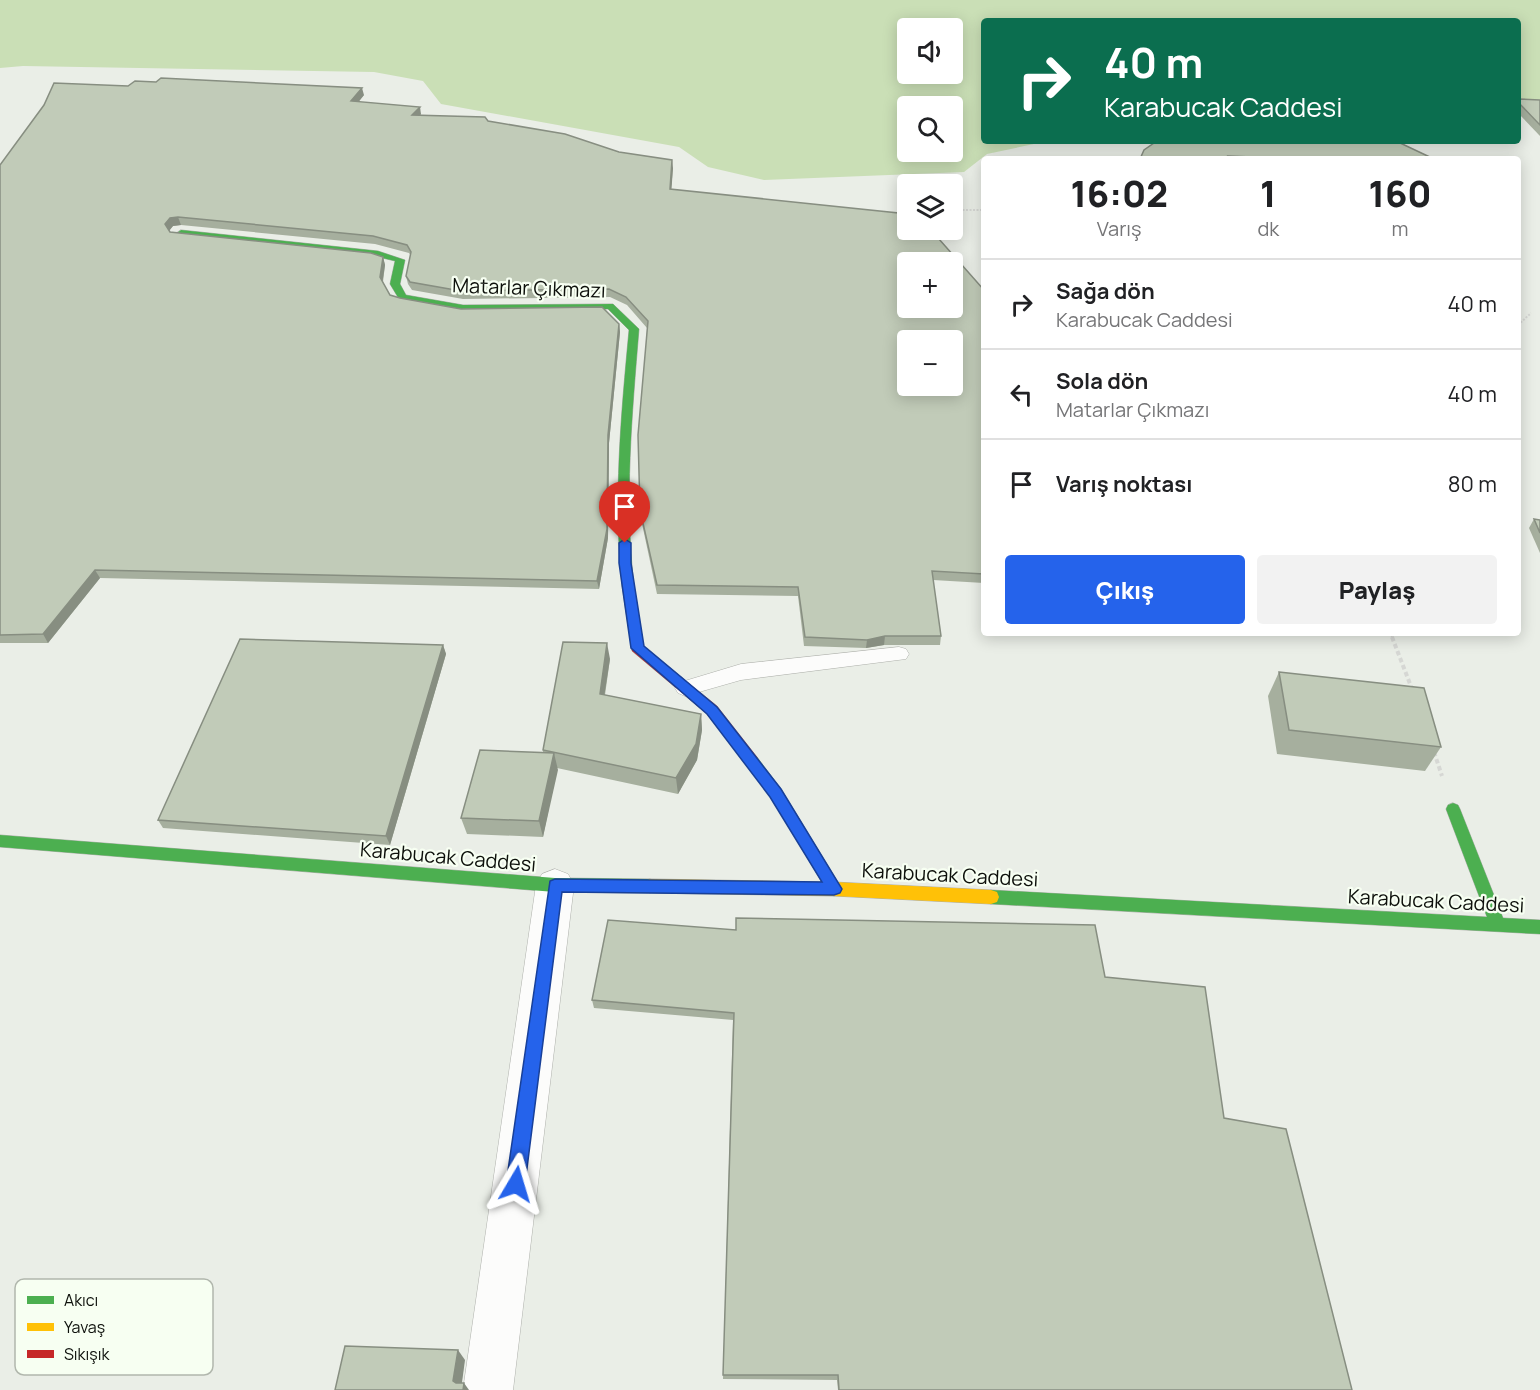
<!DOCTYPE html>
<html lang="tr">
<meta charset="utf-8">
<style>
body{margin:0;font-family:Manrope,sans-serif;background:#f2f2f2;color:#202124;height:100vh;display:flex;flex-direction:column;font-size:22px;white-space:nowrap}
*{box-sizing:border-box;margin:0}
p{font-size:20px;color:#757577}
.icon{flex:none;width:33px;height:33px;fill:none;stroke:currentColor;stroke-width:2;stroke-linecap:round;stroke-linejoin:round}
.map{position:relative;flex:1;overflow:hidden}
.details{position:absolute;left:981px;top:156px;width:540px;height:480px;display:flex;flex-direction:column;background:#fff;border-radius:6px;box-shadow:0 3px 15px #0003}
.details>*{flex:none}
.hud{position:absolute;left:981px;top:18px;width:540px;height:126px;border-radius:6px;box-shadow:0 3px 15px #0003;background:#0b6e4f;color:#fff;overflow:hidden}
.controls{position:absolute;left:897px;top:18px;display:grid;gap:12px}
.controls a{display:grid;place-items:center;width:66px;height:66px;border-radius:6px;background:#fff;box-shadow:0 3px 15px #0003;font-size:30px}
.pin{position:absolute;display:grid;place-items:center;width:51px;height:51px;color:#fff;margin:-62px -26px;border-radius:50% 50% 50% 0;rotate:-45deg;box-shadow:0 0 6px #0007}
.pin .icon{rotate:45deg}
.me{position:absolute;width:66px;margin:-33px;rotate:7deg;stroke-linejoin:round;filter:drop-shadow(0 0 4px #0008)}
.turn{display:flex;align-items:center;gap:21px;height:126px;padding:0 24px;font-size:27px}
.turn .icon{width:78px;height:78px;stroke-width:2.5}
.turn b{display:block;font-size:42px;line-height:51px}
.eta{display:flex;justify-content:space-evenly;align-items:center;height:102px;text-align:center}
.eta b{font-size:36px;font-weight:800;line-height:42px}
.cta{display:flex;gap:12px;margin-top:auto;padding:12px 24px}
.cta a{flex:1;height:69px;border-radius:6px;background:#2563eb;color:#fff;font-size:24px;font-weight:800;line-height:69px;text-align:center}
.cta a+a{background:#f2f2f2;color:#202124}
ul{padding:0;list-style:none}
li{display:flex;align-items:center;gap:18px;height:90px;padding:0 24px;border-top:2px solid #e0e0e0}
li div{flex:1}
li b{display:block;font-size:22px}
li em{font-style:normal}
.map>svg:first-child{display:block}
.green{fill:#cadfb6;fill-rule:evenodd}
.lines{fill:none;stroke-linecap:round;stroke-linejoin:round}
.lane-casing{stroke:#aeb0ab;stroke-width:1}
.street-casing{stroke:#aeb0ab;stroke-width:1}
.fast-casing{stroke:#aeb0ab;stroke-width:1}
.slow-casing{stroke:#aeb0ab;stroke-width:1}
.jam-casing{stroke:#aeb0ab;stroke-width:1}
.path-far2{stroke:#d6d7d4;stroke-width:2;stroke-dasharray:2 1.5;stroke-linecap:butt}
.path-far1{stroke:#d6d7d4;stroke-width:3;stroke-dasharray:4 2;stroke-linecap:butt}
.path{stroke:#d6d7d4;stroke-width:4;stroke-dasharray:4.5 3;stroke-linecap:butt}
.lane{fill:#fcfcfb;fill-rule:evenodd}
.street{fill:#fcfcfb;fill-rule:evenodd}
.fast{fill:#4caf50;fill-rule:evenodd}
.slow{fill:#ffc107;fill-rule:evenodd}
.jam{fill:#c62828;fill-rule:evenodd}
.wall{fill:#a6af9e}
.shaded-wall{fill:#878e81}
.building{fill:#c1cbb8;stroke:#878e81;stroke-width:1.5;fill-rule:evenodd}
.route{fill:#2563eb;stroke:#184099;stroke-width:1.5}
.labels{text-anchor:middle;stroke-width:4.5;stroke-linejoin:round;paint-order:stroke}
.street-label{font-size:20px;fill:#0d100b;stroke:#f7fff2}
.key{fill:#f7fff2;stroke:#b1b7ad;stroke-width:1.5}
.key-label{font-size:16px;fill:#0d100b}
</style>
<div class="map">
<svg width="1540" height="1390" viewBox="0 0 1540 1390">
<rect width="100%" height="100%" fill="#eaeee7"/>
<path class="green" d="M0 0H1540V101H1518V21H984V141H1048L987 154 964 172 764 180 708 167 679 147 441 104 423 81 374 72 23 66 0 68ZM908 28H952V74H908ZM908 106H952V152H908Z"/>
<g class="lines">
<g class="lane-casing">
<polygon id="lane" points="899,647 906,649 909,654 906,659 741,680 685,696 678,693 675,688 678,683 741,664"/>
</g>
<g class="street-casing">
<polygon id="street" points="555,869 568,874 574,885 513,1390 463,1390 536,885 542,874"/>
</g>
<g class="fast-casing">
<g id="fast">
<path d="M181 230 378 251 405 260 400 284 406 295 463 305 613 304 639 329C632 415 624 500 634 586L632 589H624L622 586C613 500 621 415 629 330L608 309 463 311 402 300 399 299 390 284 395 261 374 256 178 235 177 233Z"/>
<polygon points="752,755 757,757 781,789 839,884 842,889 839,894 834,896 829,894 771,797 747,765 745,761 747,757"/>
<polygon points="1453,803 1458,805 1460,809 1503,918 1540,920 1540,934 991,904 985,902 983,897 985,892 991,890 1487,917 1446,809 1448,805"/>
<polygon points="0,835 555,878 650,879 655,881 658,886 655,891 650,893 555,892 0,847"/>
</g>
</g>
<g class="slow-casing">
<polygon id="slow" points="650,879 834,882 991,890 997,892 999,897 997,902 991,904 834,896 650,893 645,891 642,886 645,881"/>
</g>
<g class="jam-casing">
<polygon id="jam" points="628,582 634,586 643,646 717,706 757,757 759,761 757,765 747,765 707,714 632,651 622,586"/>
</g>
<g class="path-far2">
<polyline points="952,210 984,210"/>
<polyline points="1518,325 1531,313"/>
</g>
<polyline class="path-far1" points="1391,633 1393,638"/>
<g class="path">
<polyline points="1392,637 1412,689"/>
<polyline points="1434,752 1442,776"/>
</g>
<use href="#lane" class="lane"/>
<use href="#street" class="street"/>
<use href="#fast" class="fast"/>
<use href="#slow" class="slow"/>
<use href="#jam" class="jam"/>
</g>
<g class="wall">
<polygon points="128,86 364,95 358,102 421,114 420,115 488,121 619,152 673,168 671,189 984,290 984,583 933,580 941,636 940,645 884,645 866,648 804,646 798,596 657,594 641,519 640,510 647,328 627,305 610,297 463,299 412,290 408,284 406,276 411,256 409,253 375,244 181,225 173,226 169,231 170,232 383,257 385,265 383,282 390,295 400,298 461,309 619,324 620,332 609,443 608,538 599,589 100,578 48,643 0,643 0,165"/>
<polygon points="1518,99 1540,100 1540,136 1518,113"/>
<polygon points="1399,142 1434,159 1140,159"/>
<polygon points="1534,519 1540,520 1540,553 1529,528"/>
<polygon points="443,645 446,654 390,845 163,828 158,820"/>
<polygon points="610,659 605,695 701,714 702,730 697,760 678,794 557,768 543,837 467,834 461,818 543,753 543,750"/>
<polygon points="1279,672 1441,747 1425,771 1277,754 1268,696"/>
<polygon points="1105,977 1224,1118 1352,1390 838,1390 837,1380 723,1379 733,1020 594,1008 592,1000"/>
</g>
<g class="shaded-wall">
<polygon points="362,88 364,95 353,109 351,101"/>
<polygon points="420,107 421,114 414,123 412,115"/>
<polygon points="672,160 673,168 671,196 670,189"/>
<polygon points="178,217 181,225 173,226 168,232 165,224 170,218"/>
<polygon points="383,257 385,265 382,285 380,277"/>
<polygon points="619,324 620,332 609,443 608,538 599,589 597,581 608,435"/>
<polygon points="95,570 100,578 48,643 43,634"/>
<polygon points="885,636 884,645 866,648 867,640"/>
<polygon points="607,643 610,659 602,710 600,694"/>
<polygon points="443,645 446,654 390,845 386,836"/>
<polygon points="701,714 702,730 697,760 678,794 676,778"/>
<polygon points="554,753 558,770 543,837 539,821"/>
<polygon points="458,1350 465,1360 461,1390 453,1381"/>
<polygon points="464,1383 469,1390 463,1390"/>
</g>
<g class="building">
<path d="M161 78 362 88 351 101 420 107 412 115 485 117 488 121 565 134 619 152 672 160 670 189 908 214V230H931L984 290V574L932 571 941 636H885L867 640 805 637 798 587 657 585 640 510 638 435 648 321 626 297 609 289 461 291 410 282 406 276 411 252 407 245 373 236 178 217 170 218 165 224 170 232 371 253 383 257 380 277 390 295 400 298 461 309 602 307 619 324 608 435 607 529 597 581 95 570 43 634 0 635V165L44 105 54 83 128 86 135 81 156 82ZM908 262H952V308H908ZM908 340H952V386H908Z"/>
<polygon points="1518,99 1540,100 1540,125 1518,102"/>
<polygon points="1157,141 1396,141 1434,159 1299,159 1228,156 1230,159 1140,159 1144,150"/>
<polygon points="1534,519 1540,520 1540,533"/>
<polygon points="240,639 443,645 386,836 158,820"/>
<polygon points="563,642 607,643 600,694 701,714 696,744 676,778 543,750"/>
<polygon points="1279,672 1424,688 1441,747 1289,730"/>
<polygon points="480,750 554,753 539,821 461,818"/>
<polygon points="736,918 1095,925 1105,977 1205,987 1224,1118 1286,1129 1352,1390 839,1390 838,1375 723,1375 734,1013 592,1000 608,920 736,930"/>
<polygon points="345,1346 458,1350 453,1381 456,1383 464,1383 463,1390 335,1390"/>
</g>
<polygon class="route" points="625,539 631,543 631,563 644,646 717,707 781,789 842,889 840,893 834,895 562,892 525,1184 522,1190 516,1193 509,1190 506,1184 550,881 555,879 822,882 770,797 707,714 631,648 619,563 619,543"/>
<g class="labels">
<g class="street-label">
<text transform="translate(529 288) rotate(2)" y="7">Matarlar Çıkmazı</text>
<text transform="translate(448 857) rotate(5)" y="7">Karabucak Caddesi</text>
<text transform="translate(950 875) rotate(3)" y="7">Karabucak Caddesi</text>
<text transform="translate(1436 901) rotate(3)" y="7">Karabucak Caddesi</text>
</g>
</g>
<rect x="15" y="1279" width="198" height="96" rx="9" class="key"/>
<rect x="27" y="1296" width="27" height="8" fill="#4caf50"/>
<rect x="27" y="1323" width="27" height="8" fill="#ffc107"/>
<rect x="27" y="1350" width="27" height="8" fill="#c62828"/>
<g class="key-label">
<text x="64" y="1306">Akıcı</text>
<text x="64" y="1333">Yavaş</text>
<text x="64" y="1360">Sıkışık</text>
</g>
</svg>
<div class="controls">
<a><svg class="icon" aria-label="sound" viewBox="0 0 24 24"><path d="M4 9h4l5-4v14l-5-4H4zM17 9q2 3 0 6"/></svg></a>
<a><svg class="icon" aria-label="search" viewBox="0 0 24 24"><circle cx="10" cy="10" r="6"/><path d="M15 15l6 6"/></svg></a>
<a><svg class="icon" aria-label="layers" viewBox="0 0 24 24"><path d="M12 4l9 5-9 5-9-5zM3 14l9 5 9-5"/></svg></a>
<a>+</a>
<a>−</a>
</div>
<div class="pin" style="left:625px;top:543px;background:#d93025"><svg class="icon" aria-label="arrive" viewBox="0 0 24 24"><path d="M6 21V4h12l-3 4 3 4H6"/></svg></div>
<svg class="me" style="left:516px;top:1184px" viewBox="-20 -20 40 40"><path d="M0-17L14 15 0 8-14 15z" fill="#2563eb" stroke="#fff" stroke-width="4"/></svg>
<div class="hud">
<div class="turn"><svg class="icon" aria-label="right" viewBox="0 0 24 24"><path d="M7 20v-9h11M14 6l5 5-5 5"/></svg><div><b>40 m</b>Karabucak Caddesi</div></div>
</div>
<section class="details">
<div class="eta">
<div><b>16:02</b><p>Varış</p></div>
<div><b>1</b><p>dk</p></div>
<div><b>160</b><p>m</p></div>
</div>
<ul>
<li><svg class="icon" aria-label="right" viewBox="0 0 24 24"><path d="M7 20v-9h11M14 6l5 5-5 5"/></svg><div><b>Sağa dön</b><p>Karabucak Caddesi</p></div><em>40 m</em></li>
<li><svg class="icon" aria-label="left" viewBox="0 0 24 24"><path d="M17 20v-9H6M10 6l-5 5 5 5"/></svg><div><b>Sola dön</b><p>Matarlar Çıkmazı</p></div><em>40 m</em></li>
<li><svg class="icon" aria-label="arrive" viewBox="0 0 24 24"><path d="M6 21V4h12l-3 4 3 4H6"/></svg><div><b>Varış noktası</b></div><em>80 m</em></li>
</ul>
<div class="cta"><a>Çıkış</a><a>Paylaş</a></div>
</section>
</div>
